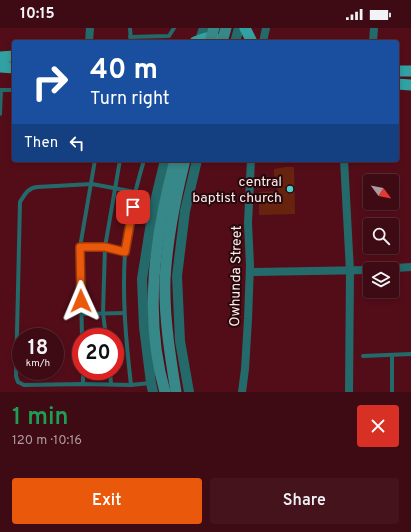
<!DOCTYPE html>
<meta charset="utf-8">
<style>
body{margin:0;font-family:Overpass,sans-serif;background:#45131c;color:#f1f3f6;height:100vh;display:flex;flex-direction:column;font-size:15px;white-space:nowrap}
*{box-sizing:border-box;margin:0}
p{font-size:13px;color:#ad9aa0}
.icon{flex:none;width:22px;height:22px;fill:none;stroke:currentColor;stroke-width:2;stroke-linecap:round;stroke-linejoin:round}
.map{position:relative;height:364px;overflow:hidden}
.drawer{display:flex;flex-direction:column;background:#3e0a13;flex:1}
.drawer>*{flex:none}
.top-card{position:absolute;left:12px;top:12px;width:387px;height:122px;border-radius:4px;box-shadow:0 2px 6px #0003,0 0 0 1px #572b33;background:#1a4fa0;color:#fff;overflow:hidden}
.needle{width:26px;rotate:122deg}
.buttons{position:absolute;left:363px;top:146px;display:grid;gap:8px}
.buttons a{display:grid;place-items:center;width:36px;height:36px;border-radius:4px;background:#3e0a13;box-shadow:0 2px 6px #0003,0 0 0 1px #572b33;font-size:20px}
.speed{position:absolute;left:12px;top:300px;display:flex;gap:8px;font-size:20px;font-weight:700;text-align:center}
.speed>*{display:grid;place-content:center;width:52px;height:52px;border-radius:50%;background:#3e0a13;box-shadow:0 2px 6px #0003,0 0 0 1px #572b33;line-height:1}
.speed small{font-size:10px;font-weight:400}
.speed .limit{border:6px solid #d22;background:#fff;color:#111}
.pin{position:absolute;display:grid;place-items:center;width:34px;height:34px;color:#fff;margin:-17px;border-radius:8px;box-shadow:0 2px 6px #0006}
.me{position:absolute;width:44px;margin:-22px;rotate:359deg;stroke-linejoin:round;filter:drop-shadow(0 0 3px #0008)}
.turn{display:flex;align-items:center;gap:14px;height:84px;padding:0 12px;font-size:18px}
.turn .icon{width:52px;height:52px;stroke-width:2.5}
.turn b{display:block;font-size:28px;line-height:34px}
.then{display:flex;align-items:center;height:38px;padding:0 12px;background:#0003;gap:8px;font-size:15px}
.round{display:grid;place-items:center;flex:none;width:42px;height:42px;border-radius:4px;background:#45131c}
.head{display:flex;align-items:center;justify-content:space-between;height:68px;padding:0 12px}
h1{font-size:24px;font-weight:600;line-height:30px;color:#1e9e55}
.cta{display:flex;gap:8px;margin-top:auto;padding:8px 12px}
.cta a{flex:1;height:46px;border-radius:4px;background:#ea580c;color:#fff;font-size:16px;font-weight:600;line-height:46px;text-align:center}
.cta a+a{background:#45131c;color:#f1f3f6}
.status{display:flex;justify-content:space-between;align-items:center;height:28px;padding:0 20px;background:#3e0a13;direction:ltr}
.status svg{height:11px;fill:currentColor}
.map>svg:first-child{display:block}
.building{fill:#68230e}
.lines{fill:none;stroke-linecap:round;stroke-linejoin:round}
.service{stroke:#246a6b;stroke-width:4}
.minor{stroke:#246a6b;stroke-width:8}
.tertiary{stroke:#246a6b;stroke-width:10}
.secondary{stroke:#378889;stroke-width:11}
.primary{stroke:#32a1a3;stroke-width:11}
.secondary-bridge{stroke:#378889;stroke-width:11}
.route-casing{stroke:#983908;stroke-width:10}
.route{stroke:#ea580c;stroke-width:7}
.poi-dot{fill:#52cdcf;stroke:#27090c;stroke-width:1.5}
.labels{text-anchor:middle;stroke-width:4;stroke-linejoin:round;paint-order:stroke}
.poi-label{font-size:14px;fill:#ffeced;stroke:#27090c;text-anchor:end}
.street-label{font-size:14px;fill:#ffeced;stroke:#27090c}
</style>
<div class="status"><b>10:15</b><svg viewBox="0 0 49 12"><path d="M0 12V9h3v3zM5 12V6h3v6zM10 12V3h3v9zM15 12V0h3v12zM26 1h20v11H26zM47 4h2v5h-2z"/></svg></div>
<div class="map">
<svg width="411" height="364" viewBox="0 0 411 364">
<rect width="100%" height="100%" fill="#530d19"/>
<polygon class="building" points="285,139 294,139 295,186 259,187 259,164 277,163 277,149 274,148 274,141"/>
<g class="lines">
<g class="service">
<polyline points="130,0 131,14"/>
<polyline points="130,9 169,8 174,0"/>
<polyline points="0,62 14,62"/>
<polyline points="0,86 1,62"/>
<path d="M135 164 92 156 37 159C28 160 25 166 20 174L16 348 18 354 24 357 83 356 131 357 150 355"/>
<polyline points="80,219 105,219 125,224"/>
<polyline points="82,286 124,285"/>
<polyline points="82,309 80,219 95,132"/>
<polyline points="106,309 103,285 105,219 120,132"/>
<polyline points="392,327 392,364"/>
<polyline points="363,328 411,326"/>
<polyline points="83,343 83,356"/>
<polyline points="110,343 111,356"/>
<path d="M131 357C126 313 122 270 125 225 126 196 136 160 144 132"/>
</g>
<g class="minor">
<polyline points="89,14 90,0"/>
<polyline points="263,14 266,0"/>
<polyline points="373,14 374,0"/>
<polyline points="344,132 350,243 349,364"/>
<polyline points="381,241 411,239"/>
<polyline points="250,244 370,242"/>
<polyline points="242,364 245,341 248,291 250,237 248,195 251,132"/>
</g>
<g class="tertiary">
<polyline points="200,12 204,0"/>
<polyline points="235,14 239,0"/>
<polyline points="153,364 151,355 144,299 142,251 153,182 165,132"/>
<polyline points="189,364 180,313 177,248 185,183 197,132"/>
</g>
<g class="secondary">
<path d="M165 364C143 288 155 207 175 132"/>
<path d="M176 364C170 327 164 289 165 252 167 211 175 172 185 132"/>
</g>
<g class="primary">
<polyline points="245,0 252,14"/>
<polyline points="195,14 206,10 220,12"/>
<polyline points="0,29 14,28"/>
<polyline points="0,39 14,40"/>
<polyline points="397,43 411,43"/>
<polyline points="397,56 411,57"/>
</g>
<g class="secondary-bridge">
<polyline points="210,14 214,0"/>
<polyline points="222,14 226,0"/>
</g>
</g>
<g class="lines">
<g class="route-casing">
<polyline id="route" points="81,273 80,219 105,219 125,224 133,179"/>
</g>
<use href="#route" class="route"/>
</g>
<circle class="poi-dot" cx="290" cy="161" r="4"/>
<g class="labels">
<g class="poi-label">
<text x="282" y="158">central<tspan x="282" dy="16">baptist church</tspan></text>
</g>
<g class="street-label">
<text transform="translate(235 248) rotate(-89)" y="5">Owhunda Street</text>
</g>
</g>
</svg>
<div class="buttons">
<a><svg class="needle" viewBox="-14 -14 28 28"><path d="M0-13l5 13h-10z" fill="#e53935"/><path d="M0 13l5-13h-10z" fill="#ad9aa0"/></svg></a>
<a><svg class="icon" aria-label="search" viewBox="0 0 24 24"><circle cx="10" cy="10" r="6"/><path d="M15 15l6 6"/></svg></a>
<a><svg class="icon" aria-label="layers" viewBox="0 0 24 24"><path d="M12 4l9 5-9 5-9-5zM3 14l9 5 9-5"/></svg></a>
</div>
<div class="speed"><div>18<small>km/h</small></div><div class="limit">20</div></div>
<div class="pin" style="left:133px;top:179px;background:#d93025"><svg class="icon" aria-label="arrive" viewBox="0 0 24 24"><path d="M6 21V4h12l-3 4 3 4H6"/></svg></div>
<svg class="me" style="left:81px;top:273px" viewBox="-20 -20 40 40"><path d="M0-17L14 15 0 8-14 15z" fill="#ea580c" stroke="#fff" stroke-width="4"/></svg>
<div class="top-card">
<div class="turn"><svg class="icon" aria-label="right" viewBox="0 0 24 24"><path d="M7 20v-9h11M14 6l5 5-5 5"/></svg><div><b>40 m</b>Turn right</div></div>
<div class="then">Then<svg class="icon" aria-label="left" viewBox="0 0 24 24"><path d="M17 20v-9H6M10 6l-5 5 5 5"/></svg></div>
</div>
</div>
<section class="drawer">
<div class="head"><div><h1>1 min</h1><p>120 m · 10:16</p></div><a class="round" style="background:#d93025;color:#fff"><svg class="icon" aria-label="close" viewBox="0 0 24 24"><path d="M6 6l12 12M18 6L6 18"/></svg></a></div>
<div class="cta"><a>Exit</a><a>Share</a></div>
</section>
